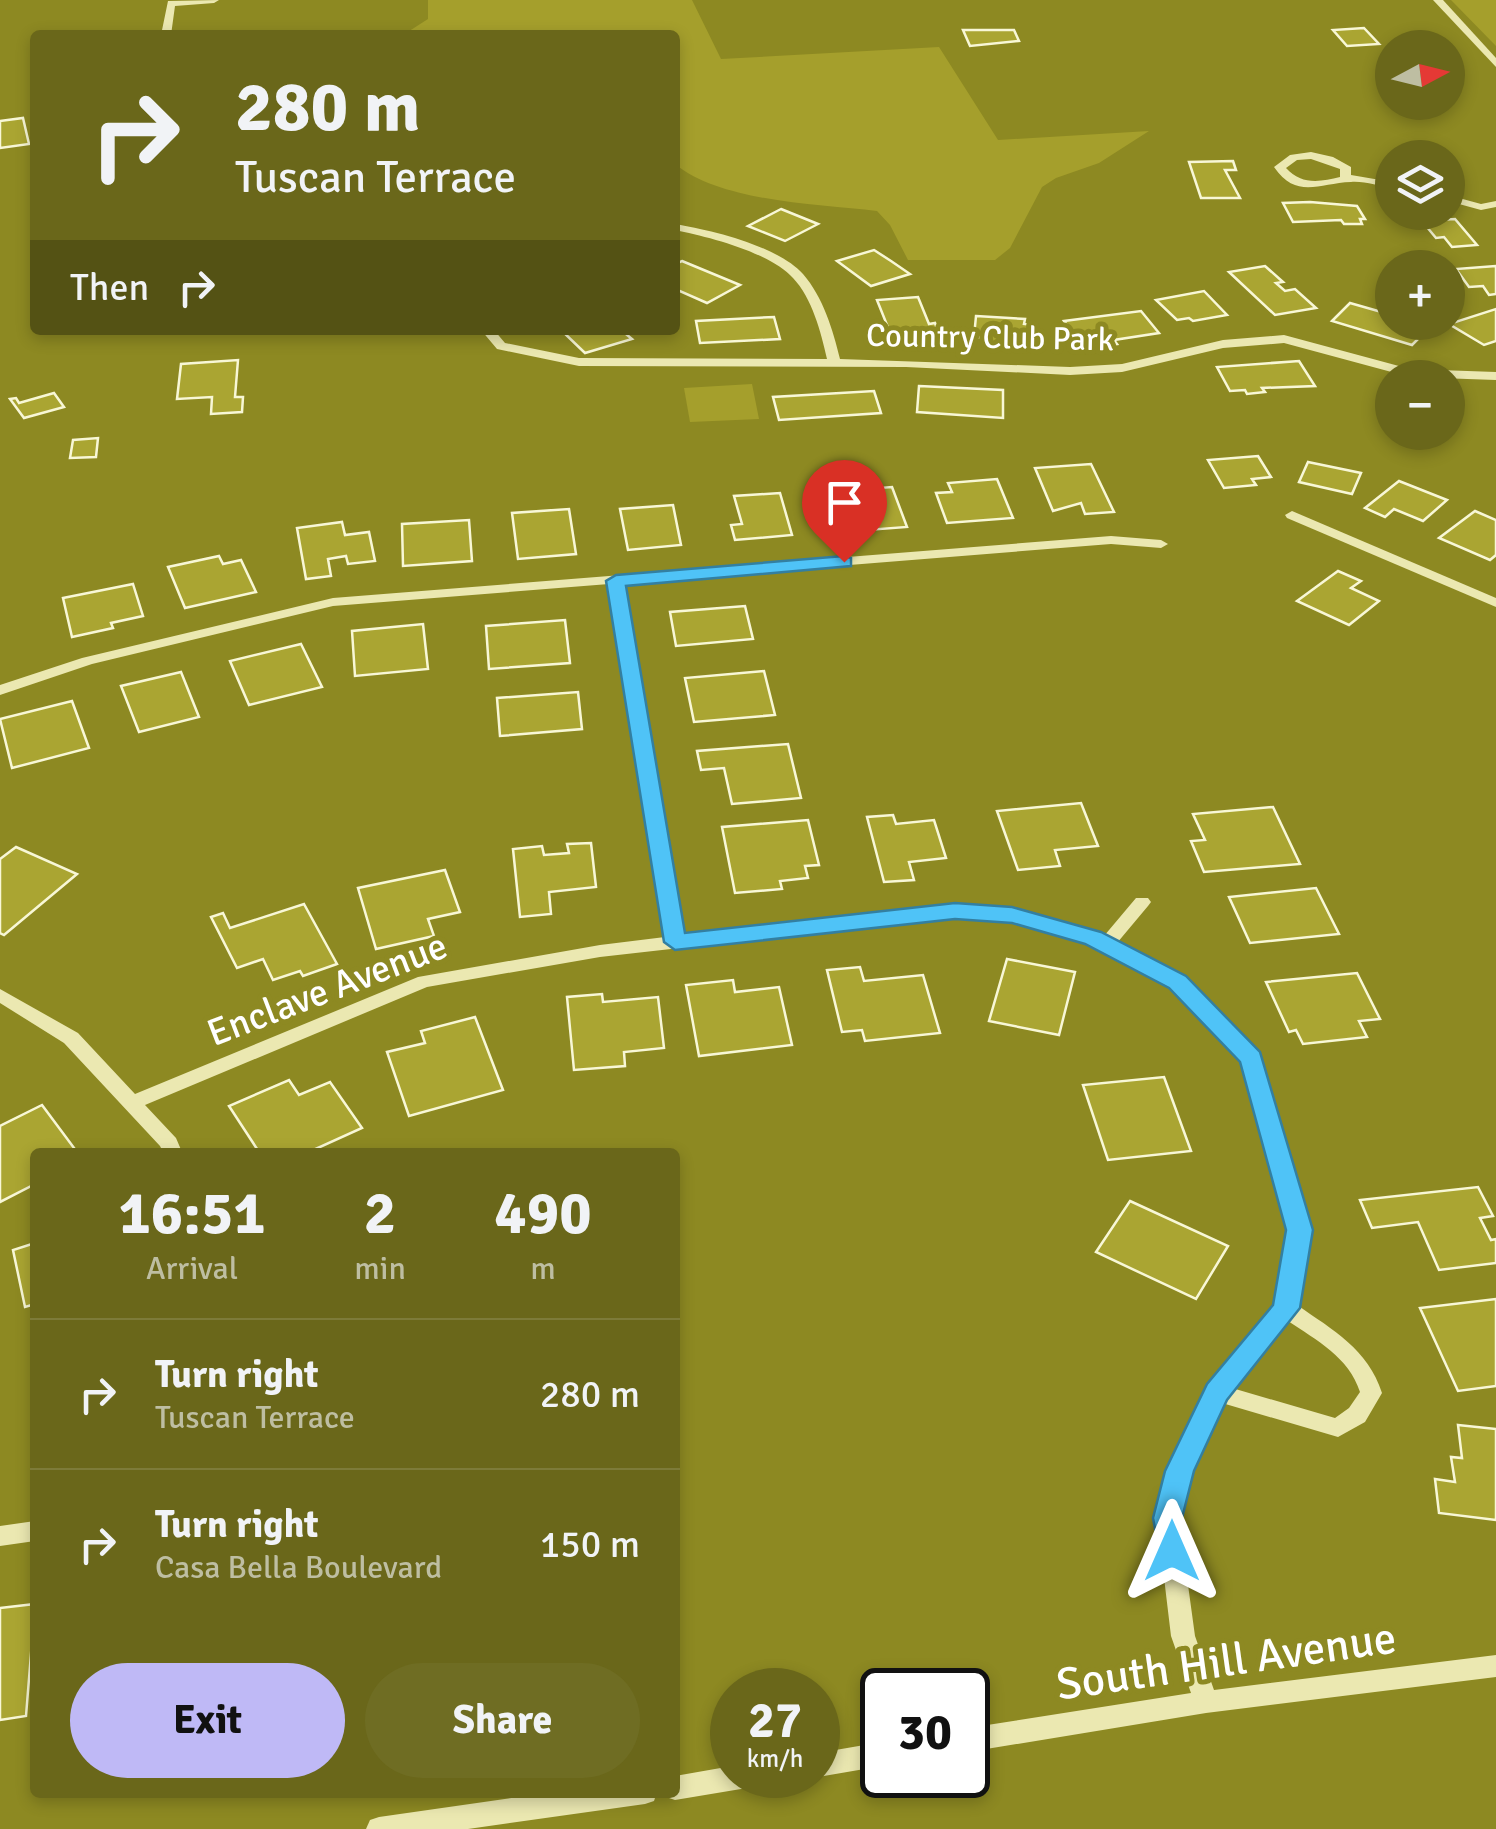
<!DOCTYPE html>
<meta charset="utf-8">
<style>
body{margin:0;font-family:Signika,sans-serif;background:#6f6d23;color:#f1f3f6;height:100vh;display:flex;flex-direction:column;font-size:38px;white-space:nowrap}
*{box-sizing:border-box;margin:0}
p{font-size:32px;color:#bebea2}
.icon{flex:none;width:55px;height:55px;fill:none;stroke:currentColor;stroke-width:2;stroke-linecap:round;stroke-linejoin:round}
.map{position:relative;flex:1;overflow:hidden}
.panel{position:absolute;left:30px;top:1148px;width:650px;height:650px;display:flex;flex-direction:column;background:#6a671a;border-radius:10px;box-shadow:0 5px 15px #0003}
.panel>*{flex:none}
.guide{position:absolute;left:30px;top:30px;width:650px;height:305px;border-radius:10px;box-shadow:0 5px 15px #0003;background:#6a671a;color:#f1f3f6;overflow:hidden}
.needle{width:65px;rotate:83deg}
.controls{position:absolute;left:1375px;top:30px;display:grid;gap:20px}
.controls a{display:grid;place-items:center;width:90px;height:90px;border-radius:50%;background:#6a671a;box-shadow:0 5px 15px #0003;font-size:50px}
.speed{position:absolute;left:710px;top:1668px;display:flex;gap:20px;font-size:50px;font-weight:700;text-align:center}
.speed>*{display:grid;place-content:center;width:130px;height:130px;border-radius:50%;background:#6a671a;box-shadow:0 5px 15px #0003;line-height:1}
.speed small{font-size:25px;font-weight:400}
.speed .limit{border:5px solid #111;border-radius:15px;background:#fff;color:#111}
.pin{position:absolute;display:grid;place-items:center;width:85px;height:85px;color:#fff;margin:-102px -42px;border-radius:50% 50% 50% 0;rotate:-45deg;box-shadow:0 0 10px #0007}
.pin .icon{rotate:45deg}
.me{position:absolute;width:110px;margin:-55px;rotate:0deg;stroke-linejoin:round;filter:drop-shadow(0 0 8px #0008)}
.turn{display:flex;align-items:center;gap:35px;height:210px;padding:0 40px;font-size:45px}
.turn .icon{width:130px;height:130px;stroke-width:2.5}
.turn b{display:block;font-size:70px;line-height:85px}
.then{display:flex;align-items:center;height:95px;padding:0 40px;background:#0003;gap:20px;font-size:38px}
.eta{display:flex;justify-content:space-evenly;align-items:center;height:170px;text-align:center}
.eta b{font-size:60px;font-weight:700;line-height:70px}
.cta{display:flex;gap:20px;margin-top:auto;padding:20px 40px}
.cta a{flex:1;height:115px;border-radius:60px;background:#bfb9f6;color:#111;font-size:40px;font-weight:700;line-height:115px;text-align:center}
.cta a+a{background:#6f6d23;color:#f1f3f6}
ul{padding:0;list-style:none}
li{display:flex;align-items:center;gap:30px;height:150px;padding:0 40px;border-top:2px solid #7d7b39}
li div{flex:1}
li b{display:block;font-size:38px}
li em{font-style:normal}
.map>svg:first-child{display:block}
.green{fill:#a59f2c}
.building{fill:#aaa532;stroke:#f8f7d6;stroke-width:2.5}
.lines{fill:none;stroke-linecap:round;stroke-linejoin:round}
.minor{fill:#ebe8b1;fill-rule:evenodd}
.route{fill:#4fc3f7;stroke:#337fa1;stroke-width:2.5}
.labels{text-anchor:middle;stroke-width:10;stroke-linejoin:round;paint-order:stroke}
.far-street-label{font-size:32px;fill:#fff;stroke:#8d8922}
.street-label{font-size:38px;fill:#fff;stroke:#8d8922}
.near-street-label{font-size:45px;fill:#fff;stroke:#8d8922}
</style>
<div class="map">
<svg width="1496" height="1829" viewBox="0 0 1496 1829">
<rect width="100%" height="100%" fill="#8d8922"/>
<g class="green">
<path d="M428 0H692L721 59 939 47 998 140 1149 131 1099 163 1056 178 1042 187 1010 248 995 260H908L890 225 877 211C818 204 721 202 675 164V35H403L428 19Z"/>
<polygon points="1451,0 1496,0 1496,46"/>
<polygon points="752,384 759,419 690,422 684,388"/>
</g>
<g class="building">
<polygon points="1364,28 1379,44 1347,46 1333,30"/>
<polygon points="963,30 1014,30 1019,41 970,46"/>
<polygon points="23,118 29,144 0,148 0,121"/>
<polygon points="1233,161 1236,170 1225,170 1240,198 1201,198 1189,162"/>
<polygon points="1310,202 1357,206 1365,219 1360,219 1362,224 1344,224 1341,220 1293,222 1283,203"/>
<polygon points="781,209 818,224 785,241 748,226"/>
<polygon points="1455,219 1477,245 1452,247 1444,237 1436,238 1422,221"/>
<polygon points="874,250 891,261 910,274 871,286 837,261"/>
<polygon points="682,261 740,285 707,303 675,289 675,264"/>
<polygon points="1265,266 1283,282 1276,283 1285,291 1295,289 1316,308 1275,315 1229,272"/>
<polygon points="1496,266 1496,294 1489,295 1483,286 1469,287 1456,269"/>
<polygon points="1204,291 1227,315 1193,321 1189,318 1177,320 1156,300"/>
<polygon points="918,297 929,324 935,323 938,331 928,332 930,338 893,340 877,300"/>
<polygon points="1350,303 1392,315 1392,322 1431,326 1412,345 1332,321"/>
<polygon points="1496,309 1496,341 1484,345 1449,324"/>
<polygon points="1141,311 1159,333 1114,340 1117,344 1099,347 1095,341 1080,343 1064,321"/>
<polygon points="976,316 1025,319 1024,324 1034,325 1033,346 990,343 990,338 974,337"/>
<polygon points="774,317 780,339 700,343 696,321"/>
<polygon points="561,330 621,330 632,339 585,353"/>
<polygon points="238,360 235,397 243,397 242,412 211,414 212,397 177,399 181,364"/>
<polygon points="1299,361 1315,386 1262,388 1265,392 1247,394 1245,390 1230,391 1217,367"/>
<polygon points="919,386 1003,390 1003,418 917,412"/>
<polygon points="874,391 881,413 779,420 773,397"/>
<polygon points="54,393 64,407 24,418 10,399 16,398 19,403"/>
<polygon points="98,438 96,457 70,458 73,440"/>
<polygon points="1258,456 1271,477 1252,479 1256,485 1224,488 1208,460"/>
<polygon points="1308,462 1361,473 1352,494 1299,482"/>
<polygon points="1091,464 1114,512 1085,514 1081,503 1053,511 1035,468"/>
<polygon points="997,479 1013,518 947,523 936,493 952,492 948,483"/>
<polygon points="1399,481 1447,500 1423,521 1394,509 1385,517 1365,508"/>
<polygon points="892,487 907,527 841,532 828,492"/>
<polygon points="780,493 792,535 735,540 731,525 742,524 734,496"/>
<polygon points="673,505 681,545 628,550 620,509"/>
<polygon points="569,509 576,554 518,559 512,513"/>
<polygon points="1475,511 1496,520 1496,555 1490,560 1439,538"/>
<polygon points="469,520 472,561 403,566 402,524"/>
<polygon points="342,522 345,535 369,532 375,561 348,564 346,556 328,559 331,576 306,579 297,528"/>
<polygon points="219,556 223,564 241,560 256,592 185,608 168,567"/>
<polygon points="1338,571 1361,581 1351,588 1379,601 1349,625 1297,601"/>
<polygon points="133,584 143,616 111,623 113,628 72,637 63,598"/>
<polygon points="745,606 753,639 676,646 670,612"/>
<polygon points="565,620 570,663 489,669 486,626"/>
<polygon points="423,624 428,669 355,676 352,631"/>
<polygon points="301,644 322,687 249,705 230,661"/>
<polygon points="764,671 775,715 694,722 685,678"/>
<polygon points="181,672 199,717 139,732 121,686"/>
<polygon points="578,692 582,729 500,736 497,698"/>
<polygon points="72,701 89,748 12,768 0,719"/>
<polygon points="788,744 801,798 732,804 724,768 701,770 697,751"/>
<polygon points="1081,803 1098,846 1055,850 1060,866 1018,870 997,811"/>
<polygon points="1273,807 1300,864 1204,872 1191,841 1205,840 1193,814"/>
<polygon points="893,815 896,824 934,820 946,858 909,862 914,880 884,882 867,817"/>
<polygon points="808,820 819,865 805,866 808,878 780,881 782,889 735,893 722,827"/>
<polygon points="591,843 596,887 549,892 551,914 520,917 513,849 542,846 544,855 569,853 567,844"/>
<polygon points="16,847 77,874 4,935 0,933 0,859"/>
<polygon points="445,870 460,912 428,919 434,936 376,949 358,888"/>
<polygon points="1316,888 1339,934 1250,943 1229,897"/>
<polygon points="304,904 337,964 303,976 300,971 273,980 263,959 237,968 211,917 223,913 230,928"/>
<polygon points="1007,959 1075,972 1059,1035 989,1021"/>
<polygon points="860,967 864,981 923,975 940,1033 865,1041 862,1030 842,1032 827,970"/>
<polygon points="1357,973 1380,1019 1359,1021 1367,1037 1303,1044 1296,1030 1289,1032 1266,982"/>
<polygon points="733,980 735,992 779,987 792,1045 699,1056 686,985"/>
<polygon points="602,994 603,1002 658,997 664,1048 624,1052 625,1066 574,1070 567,997"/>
<polygon points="475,1017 503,1090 409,1116 387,1052 425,1043 421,1031"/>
<polygon points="1164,1077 1191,1151 1108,1160 1083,1085"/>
<polygon points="289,1080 299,1095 330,1082 362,1128 309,1152 259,1152 229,1106"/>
<polygon points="42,1105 77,1152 35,1152 35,1184 0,1202 0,1126"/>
<polygon points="1478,1187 1493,1216 1480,1218 1491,1240 1496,1239 1496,1263 1439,1270 1418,1222 1372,1228 1360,1200"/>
<polygon points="1130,1201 1228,1246 1196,1299 1096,1252"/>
<polygon points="35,1243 35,1304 25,1307 13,1250"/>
<polygon points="1496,1299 1496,1386 1458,1391 1420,1308"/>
<polygon points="1458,1425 1496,1429 1496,1520 1439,1513 1435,1479 1455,1482 1451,1457 1462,1458"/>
<polygon points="35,1604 26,1716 0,1720 0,1608"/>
</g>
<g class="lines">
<g class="minor">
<polygon points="219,0 214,3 175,6 171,35 161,35 168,1"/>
<polygon points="1433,0 1443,0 1496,58 1496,67"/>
<path d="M1311 152 1333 157 1351 167V175L1392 182V188C1379 186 1365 181 1351 182 1319 183 1297 200 1274 167L1290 155ZM1311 159 1340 169V177C1320 182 1301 185 1286 168L1297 160Z"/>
<polygon points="1448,195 1481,204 1496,201 1496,207 1481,210 1448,201"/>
<path d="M675 224C711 230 778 246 803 274 823 297 833 330 840 359L1070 367 1122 364 1223 340 1284 335 1410 369 1496 372V380L1410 377 1284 343 1223 348 1122 372 1070 375 906 367 579 366 497 349 481 330H494L505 343 579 358 827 359C821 332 812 298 793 278 769 252 709 237 675 230Z"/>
<polygon points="1292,511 1496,598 1496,607 1287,518 1285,515"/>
<path d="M1111 536 1161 540 1168 544 1161 548 1111 544 624 583 683 936 955 905 1012 909 1104 936 1136 898H1148L1151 902 1148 906 1117 943 1183 977 1260 1059 1309 1230 1297 1305C1333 1330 1368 1349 1382 1393L1365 1422 1338 1437 1222 1403 1190 1471 1179 1519 1195 1636 1214 1690 1496 1655V1677L1206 1713 968 1752V1728L1191 1693 1171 1636 1157 1519 1168 1471 1208 1386 1276 1305 1289 1230 1242 1062 1171 987 1087 942 1012 921 955 917 600 957 427 987 145 1105 176 1138 182 1152H163L160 1146 64 1043 0 1003V989L78 1033 135 1094 418 977 600 945 665 937 609 584 333 606 92 664 0 695V685L82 658 333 598ZM1288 1321C1316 1340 1349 1357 1360 1392L1349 1408 1335 1418 1232 1388Z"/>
<polygon points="35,1521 35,1541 0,1546 0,1526"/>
<polygon points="882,1742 882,1766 818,1777 813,1775 818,1775 818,1753"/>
<polygon points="732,1766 732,1775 765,1775 762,1784 753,1787 675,1800 666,1797 664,1792 675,1792 675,1776"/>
<polygon points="553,1792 657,1792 654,1801 645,1804 468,1829 366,1829 370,1820 379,1817"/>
</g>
</g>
<polygon class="route" points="844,556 851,558 851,566 626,586 685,933 955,903 1012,907 1101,932 1186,976 1260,1052 1313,1230 1300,1308 1227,1400 1194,1471 1182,1518 1186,1551 1182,1560 1172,1564 1161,1560 1153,1518 1165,1471 1207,1384 1273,1305 1286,1230 1240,1062 1169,988 1085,944 1012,923 955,919 675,950 664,942 606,581 616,575"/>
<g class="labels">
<g class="far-street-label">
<text transform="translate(990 337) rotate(1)" y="11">Country Club Park</text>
</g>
<g class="street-label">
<text transform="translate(327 989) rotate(-21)" y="13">Enclave Avenue</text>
</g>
<g class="near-street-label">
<text transform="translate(1226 1660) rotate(-8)" y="16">South Hill Avenue</text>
</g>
</g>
</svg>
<div class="controls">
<a><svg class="needle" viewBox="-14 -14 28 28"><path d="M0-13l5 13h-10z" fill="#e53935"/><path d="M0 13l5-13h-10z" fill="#bebea2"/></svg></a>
<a><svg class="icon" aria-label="layers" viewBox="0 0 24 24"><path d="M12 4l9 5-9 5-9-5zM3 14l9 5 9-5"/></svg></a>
<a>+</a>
<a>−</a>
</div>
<div class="speed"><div>27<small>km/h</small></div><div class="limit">30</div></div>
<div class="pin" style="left:844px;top:562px;background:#d93025"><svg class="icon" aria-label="arrive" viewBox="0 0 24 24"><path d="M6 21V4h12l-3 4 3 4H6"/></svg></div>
<svg class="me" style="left:1172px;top:1551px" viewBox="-20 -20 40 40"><path d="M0-17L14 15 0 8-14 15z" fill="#4fc3f7" stroke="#fff" stroke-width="4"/></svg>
<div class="guide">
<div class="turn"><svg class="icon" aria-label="right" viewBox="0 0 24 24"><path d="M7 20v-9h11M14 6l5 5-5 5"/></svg><div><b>280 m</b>Tuscan Terrace</div></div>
<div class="then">Then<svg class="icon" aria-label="right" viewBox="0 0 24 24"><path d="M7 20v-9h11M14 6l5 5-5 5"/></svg></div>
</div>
<section class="panel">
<div class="eta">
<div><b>16:51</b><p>Arrival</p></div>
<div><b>2</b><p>min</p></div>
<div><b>490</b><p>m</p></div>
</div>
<ul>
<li><svg class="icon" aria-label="right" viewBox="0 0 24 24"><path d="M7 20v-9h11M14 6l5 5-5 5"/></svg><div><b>Turn right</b><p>Tuscan Terrace</p></div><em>280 m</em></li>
<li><svg class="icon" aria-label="right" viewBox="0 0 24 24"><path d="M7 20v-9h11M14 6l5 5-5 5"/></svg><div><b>Turn right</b><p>Casa Bella Boulevard</p></div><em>150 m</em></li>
</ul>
<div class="cta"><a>Exit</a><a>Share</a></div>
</section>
</div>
